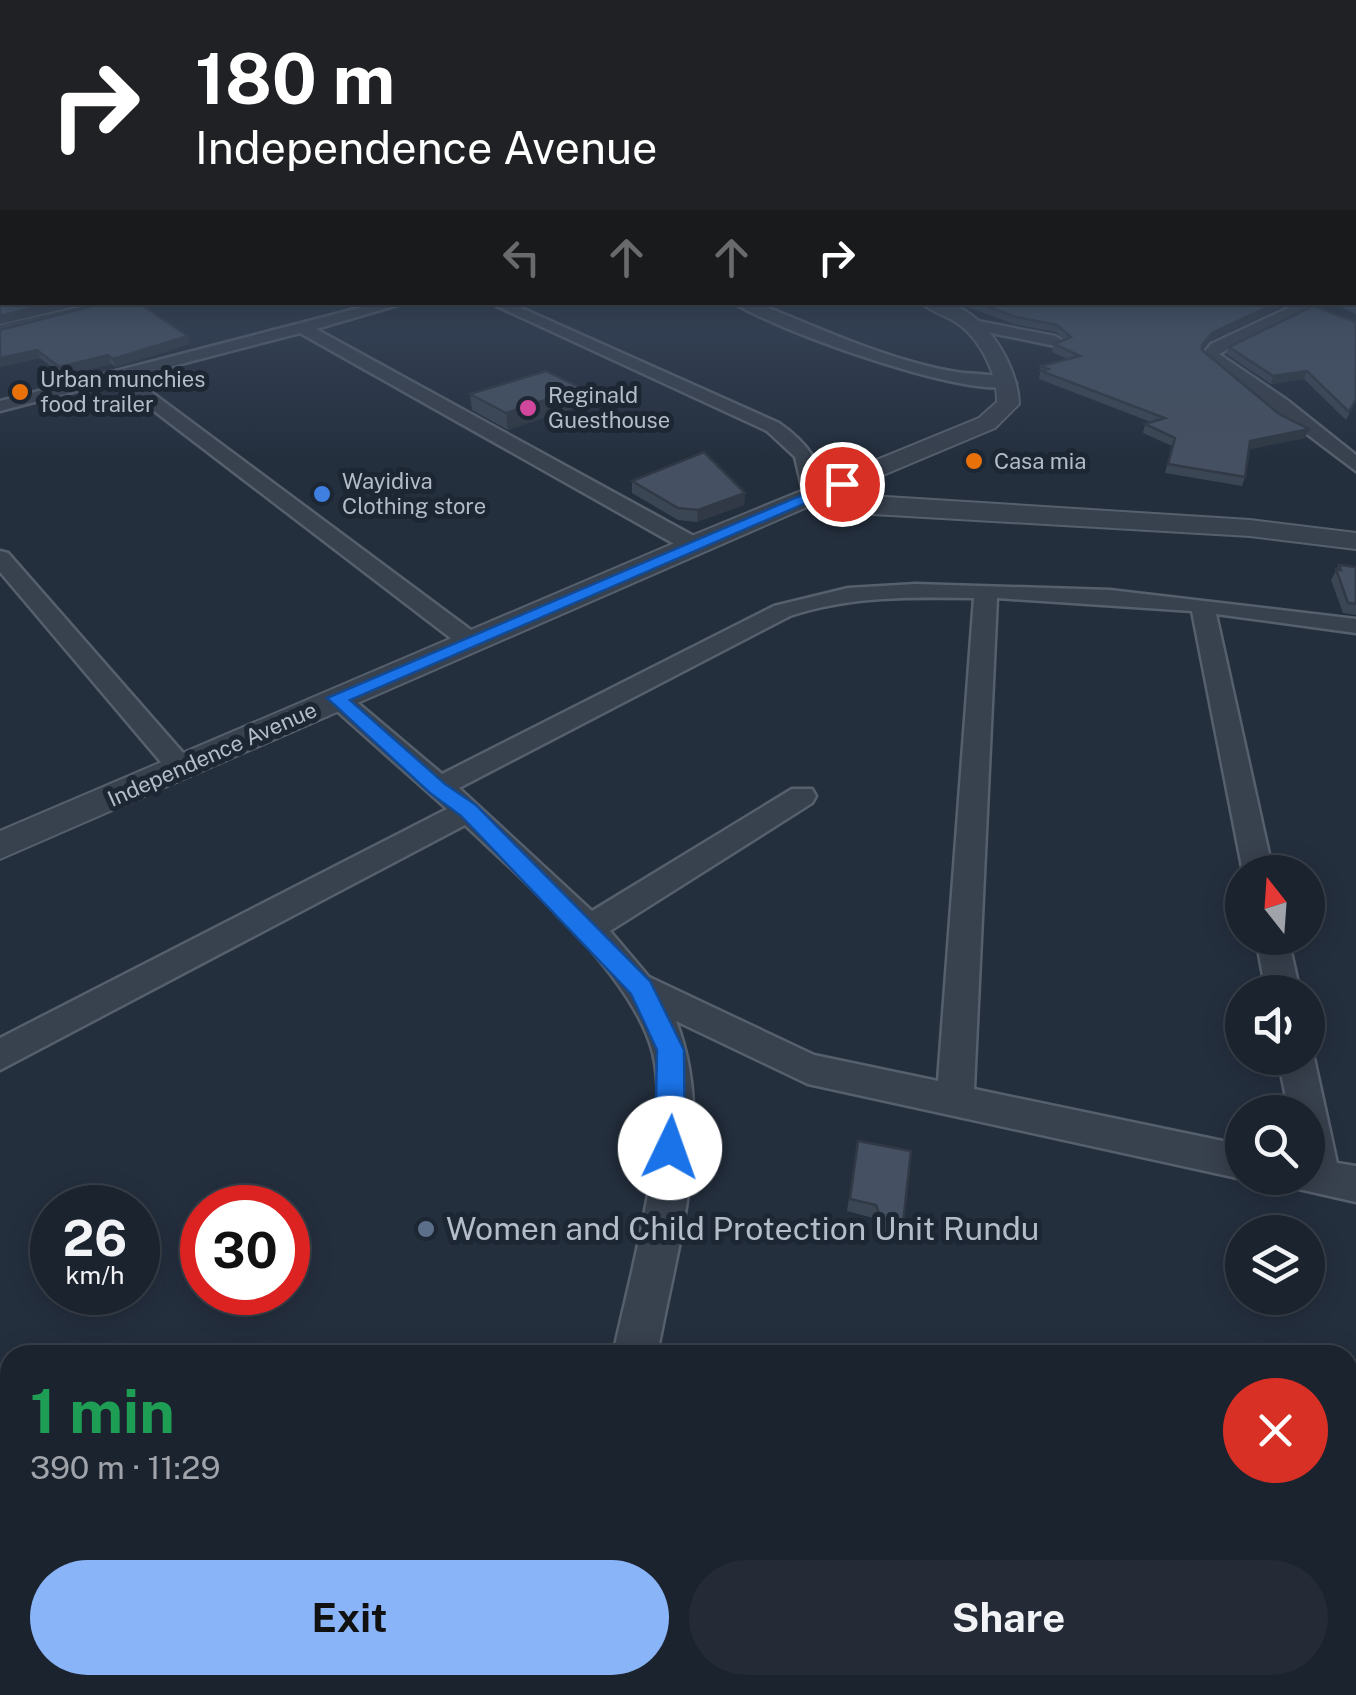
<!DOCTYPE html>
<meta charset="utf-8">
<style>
body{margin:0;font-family:"Public Sans",sans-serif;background:#242b36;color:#f1f3f6;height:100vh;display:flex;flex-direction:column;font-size:38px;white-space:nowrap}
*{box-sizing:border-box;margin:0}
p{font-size:32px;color:#a0a4aa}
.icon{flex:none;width:55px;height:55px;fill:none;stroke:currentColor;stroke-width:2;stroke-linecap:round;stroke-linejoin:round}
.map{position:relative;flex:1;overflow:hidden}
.sheet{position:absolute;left:0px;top:1345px;width:1358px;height:350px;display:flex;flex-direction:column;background:#1b232e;border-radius:30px 30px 0 0;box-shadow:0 5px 25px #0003,0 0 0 2px #39404a}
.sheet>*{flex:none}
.banner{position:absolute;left:0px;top:0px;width:1358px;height:305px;box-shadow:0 5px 25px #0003,0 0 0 2px #39404a;background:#202124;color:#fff;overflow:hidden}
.needle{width:65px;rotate:343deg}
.fabs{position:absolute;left:1225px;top:855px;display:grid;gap:20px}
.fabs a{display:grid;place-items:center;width:100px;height:100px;border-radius:50%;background:#1b232e;box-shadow:0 5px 25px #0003,0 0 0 2px #39404a;font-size:50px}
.speed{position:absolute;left:30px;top:1185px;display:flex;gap:20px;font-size:50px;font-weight:700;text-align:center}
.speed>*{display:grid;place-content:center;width:130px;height:130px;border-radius:50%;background:#1b232e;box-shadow:0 5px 25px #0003,0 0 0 2px #39404a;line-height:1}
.speed small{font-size:25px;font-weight:400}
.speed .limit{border:15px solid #d22;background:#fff;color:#111}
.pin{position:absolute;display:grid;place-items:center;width:85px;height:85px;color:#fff;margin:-42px;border:5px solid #fff;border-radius:50%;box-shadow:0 2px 10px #0007}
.me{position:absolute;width:110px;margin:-55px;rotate:3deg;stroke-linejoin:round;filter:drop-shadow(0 0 8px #0008)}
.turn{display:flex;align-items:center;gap:35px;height:210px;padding:0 30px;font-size:45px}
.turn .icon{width:130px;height:130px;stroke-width:2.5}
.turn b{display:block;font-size:70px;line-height:85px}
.lanes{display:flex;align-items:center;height:95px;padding:0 30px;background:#0003;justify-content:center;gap:50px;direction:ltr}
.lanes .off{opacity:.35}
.round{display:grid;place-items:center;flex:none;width:105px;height:105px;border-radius:52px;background:#242b36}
.headline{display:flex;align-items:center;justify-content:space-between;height:170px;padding:0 30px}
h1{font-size:60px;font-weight:700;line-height:75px;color:#1e9e55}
.button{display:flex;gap:20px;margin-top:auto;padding:20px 30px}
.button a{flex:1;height:115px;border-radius:60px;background:#8ab4f8;color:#111;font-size:40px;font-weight:700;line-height:115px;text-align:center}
.button a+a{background:#242b36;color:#f1f3f6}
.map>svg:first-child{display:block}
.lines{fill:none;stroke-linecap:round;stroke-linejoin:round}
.minor-casing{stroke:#565f6c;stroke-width:5}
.tertiary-casing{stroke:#565f6c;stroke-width:4}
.minor{fill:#38414e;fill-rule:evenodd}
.tertiary{fill:#38414e;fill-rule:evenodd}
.wall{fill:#3b4654}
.shaded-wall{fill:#303945}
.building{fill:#455162;stroke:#303945;stroke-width:2.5}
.route{fill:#1a73e8;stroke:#114b97;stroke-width:2.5}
.food-dot{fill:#e8710a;stroke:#1d2633;stroke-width:4}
.hotel-dot{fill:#d1479c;stroke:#1d2633;stroke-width:4}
.shop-dot{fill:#3f7fe0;stroke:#1d2633;stroke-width:4}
.service-dot{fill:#5c6f8a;stroke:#1d2633;stroke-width:4}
.labels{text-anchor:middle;stroke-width:10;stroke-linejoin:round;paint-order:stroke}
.far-poi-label{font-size:22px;fill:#b4bcc9;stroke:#1d2633;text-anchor:start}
.far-street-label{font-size:22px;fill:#b4bcc9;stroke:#1d2633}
.near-poi-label{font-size:32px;fill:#b4bcc9;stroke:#1d2633;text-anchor:start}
</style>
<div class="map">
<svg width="1356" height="1695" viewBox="0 0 1356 1695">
<rect width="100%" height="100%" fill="#242f3e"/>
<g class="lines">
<g class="minor-casing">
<g id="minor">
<rect x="0" y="222" width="2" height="7"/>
<rect x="1355" y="222" width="1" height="8"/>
<polygon points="101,302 129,302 0,335 0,325"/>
<polygon points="382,302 408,302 316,329 701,540 704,545 701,550 685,550 300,333 131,377 479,636 482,641 479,646 461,646 115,381 0,411 0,401"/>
<path d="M488 302H508L779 423C806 442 823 462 822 496L812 502 805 500 795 457 767 431Z"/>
<path d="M733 302H754C820 328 886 360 956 372 974 375 1003 373 1016 383 986 407 767 327 733 302Z"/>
<polygon points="1301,302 1321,302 1219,354 1287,400 1356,455 1356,471 1202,355 1211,344"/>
<polygon points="972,320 1055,336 1063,341 1055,346 967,328 964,325"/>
<polygon points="0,551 8,553 191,762 195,768 191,774 171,774 0,572"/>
<path d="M916 584 1110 590 1356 619V633L1216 614 1273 872H1243L1192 611 997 598 974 1089 1242 1145V1178H1247L1242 1179 808 1084 676 1021C717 1125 676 1249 657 1355H613C630 1274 672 1132 653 1053 633 974 523 880 465 825L0 1070V1038L447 809 328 703 324 698 328 693H346L442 774 774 606 848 588ZM974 598 938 1081 814 1055 649 977 610 931 812 803 816 796 812 789H792L592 911 459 788 790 616C850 596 912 597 974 598Z"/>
<polygon points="1256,938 1288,938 1300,992 1266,992"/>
<polygon points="1308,1047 1314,1058 1337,1163 1356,1166 1356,1202 1294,1188 1290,1178 1308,1178 1308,1112 1289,1112 1278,1058 1308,1058"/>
<polygon points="522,1685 576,1685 574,1695 520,1695"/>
<polygon points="995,1685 1082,1685 1086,1695 999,1695"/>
</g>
</g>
<g class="tertiary-casing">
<path id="tertiary" d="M920 302C927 302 937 301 944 302 985 311 1018 365 1019 404L995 428 838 494 1250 520 1356 533V549L1250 536 856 513 814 504 0 859V831L684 539 979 418 997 402C998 376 982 343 961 326 949 316 932 313 920 302Z"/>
</g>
<use href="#minor" class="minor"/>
<use href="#tertiary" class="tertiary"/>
</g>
<g class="wall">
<polygon points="1355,227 1356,227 1356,314 1331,302 1355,302"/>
<polygon points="954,302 1291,302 1209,341 1202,350 1279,414 1309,429 1305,438 1249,449 1245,477 1242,486 1165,473 1172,446 1143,433 1145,424 1151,422 1039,379 1041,366 1068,359 1052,352 1054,344 1064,340 1056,332 1014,324"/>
<polygon points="1356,322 1356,401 1346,420 1304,379 1271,384 1226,354 1229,347"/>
<polygon points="0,330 188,336 190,344 116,367 111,364 63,376 40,358 0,367"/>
<polygon points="581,388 582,405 508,430 472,410 470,394"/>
<polygon points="632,481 745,493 744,505 697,522 678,520 632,493"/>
<polygon points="1339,565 1356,567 1356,615 1343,613 1331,580"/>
<polygon points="858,1141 903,1223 900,1235 878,1230 873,1218 847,1211"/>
</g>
<g class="shaded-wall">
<polygon points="57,302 93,302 0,324 0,316"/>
<polygon points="1278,302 1291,302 1209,341 1199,353 1202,345 1212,333"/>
<polygon points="188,336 190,344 116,367 113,359"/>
<polygon points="37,350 40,358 0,367 0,358"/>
<polygon points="108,355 111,364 63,376 59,367"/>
<polygon points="1307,371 1304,379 1271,384 1273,376"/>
<polygon points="581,388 582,405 508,430 506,413"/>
<polygon points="1309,429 1305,438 1247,450 1250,441"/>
<polygon points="745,493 744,505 697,522 698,510"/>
</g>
<g class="building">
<polygon points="1355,227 1356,227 1355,276"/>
<polygon points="2,231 2,302 57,302 0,316 0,271 2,271 2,258 0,258 0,232"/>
<polygon points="108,302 137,302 188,336 113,359 108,355 59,367 37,350 0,358 0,330"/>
<polygon points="975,302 1278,302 1212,333 1202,345 1202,350 1279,414 1309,429 1250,441 1245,477 1168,464 1175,438 1145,424 1165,418 1041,371 1048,369 1041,366 1080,356 1054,344 1071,337 1057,325 1016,317"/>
<polygon points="1313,306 1356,322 1356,399 1349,412 1307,371 1273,376 1229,347"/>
<polygon points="546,371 581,388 506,413 470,394"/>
<polygon points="704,452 745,493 698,510 678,508 632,481"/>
<polygon points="1339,565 1356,567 1356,604 1348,603 1336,569 1341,570"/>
<polygon points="858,1141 911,1151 903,1223 881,1218 876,1205 850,1199"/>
</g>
<linearGradient id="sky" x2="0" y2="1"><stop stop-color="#141a22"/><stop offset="0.48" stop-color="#3f4d63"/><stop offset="1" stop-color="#3f4d63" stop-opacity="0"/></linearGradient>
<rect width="1356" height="459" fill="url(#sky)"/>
<polygon class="route" points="837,480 850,484 350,700 445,784 476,805 650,981 684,1050 685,1148 680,1157 670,1161 660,1157 655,1148 657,1050 631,994 461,816 430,793 327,698"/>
<g class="food-dot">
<circle cx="20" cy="392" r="10"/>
<circle cx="974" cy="461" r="10"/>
</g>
<circle class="hotel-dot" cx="528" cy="408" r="10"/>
<circle class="shop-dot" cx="322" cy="494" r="10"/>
<circle class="service-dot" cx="426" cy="1229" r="10"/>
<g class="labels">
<g class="far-poi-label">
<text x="40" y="387">Urban munchies<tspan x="40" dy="25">food trailer</tspan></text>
<text x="548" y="403">Reginald<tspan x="548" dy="25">Guesthouse</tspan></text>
<text x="994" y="469">Casa mia</text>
<text x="342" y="489">Wayidiva<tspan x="342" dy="25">Clothing store</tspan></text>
</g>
<g class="far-street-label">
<text transform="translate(212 754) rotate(-24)" y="8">Independence Avenue</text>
</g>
<g class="near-poi-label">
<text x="446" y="1240">Women and Child Protection Unit Rundu</text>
</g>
</g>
</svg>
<div class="fabs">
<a><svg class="needle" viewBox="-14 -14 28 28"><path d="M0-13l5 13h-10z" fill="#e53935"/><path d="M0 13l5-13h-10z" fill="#a0a4aa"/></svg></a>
<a><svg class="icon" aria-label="sound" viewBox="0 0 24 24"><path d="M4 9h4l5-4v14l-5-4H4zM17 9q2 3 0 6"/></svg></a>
<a><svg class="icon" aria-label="search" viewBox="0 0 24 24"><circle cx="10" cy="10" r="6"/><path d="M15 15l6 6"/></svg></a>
<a><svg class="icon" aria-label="layers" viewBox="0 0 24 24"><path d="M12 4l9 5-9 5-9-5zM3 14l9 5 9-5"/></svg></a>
</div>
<div class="speed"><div>26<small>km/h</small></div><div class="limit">30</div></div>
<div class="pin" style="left:842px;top:484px;background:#d93025"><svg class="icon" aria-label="arrive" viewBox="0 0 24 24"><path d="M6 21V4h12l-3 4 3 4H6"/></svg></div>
<svg class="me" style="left:670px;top:1148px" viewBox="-20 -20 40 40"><circle r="19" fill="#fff"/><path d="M0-13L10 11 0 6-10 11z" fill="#1a73e8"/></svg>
<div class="banner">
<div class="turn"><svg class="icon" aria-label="right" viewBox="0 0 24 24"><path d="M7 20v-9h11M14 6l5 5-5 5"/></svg><div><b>180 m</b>Independence Avenue</div></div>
<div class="lanes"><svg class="icon off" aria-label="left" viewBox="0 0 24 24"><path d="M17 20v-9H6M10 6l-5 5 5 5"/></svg><svg class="icon off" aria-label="ahead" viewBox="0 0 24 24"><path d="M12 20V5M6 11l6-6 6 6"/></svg><svg class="icon off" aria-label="ahead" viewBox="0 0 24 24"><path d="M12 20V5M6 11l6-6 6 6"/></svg><svg class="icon" aria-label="right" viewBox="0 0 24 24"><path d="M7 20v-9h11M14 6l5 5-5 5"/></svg></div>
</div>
<section class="sheet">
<div class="headline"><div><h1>1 min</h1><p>390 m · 11:29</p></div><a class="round" style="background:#d93025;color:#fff"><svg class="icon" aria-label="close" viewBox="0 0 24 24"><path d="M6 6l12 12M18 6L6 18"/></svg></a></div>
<div class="button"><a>Exit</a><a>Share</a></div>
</section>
</div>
